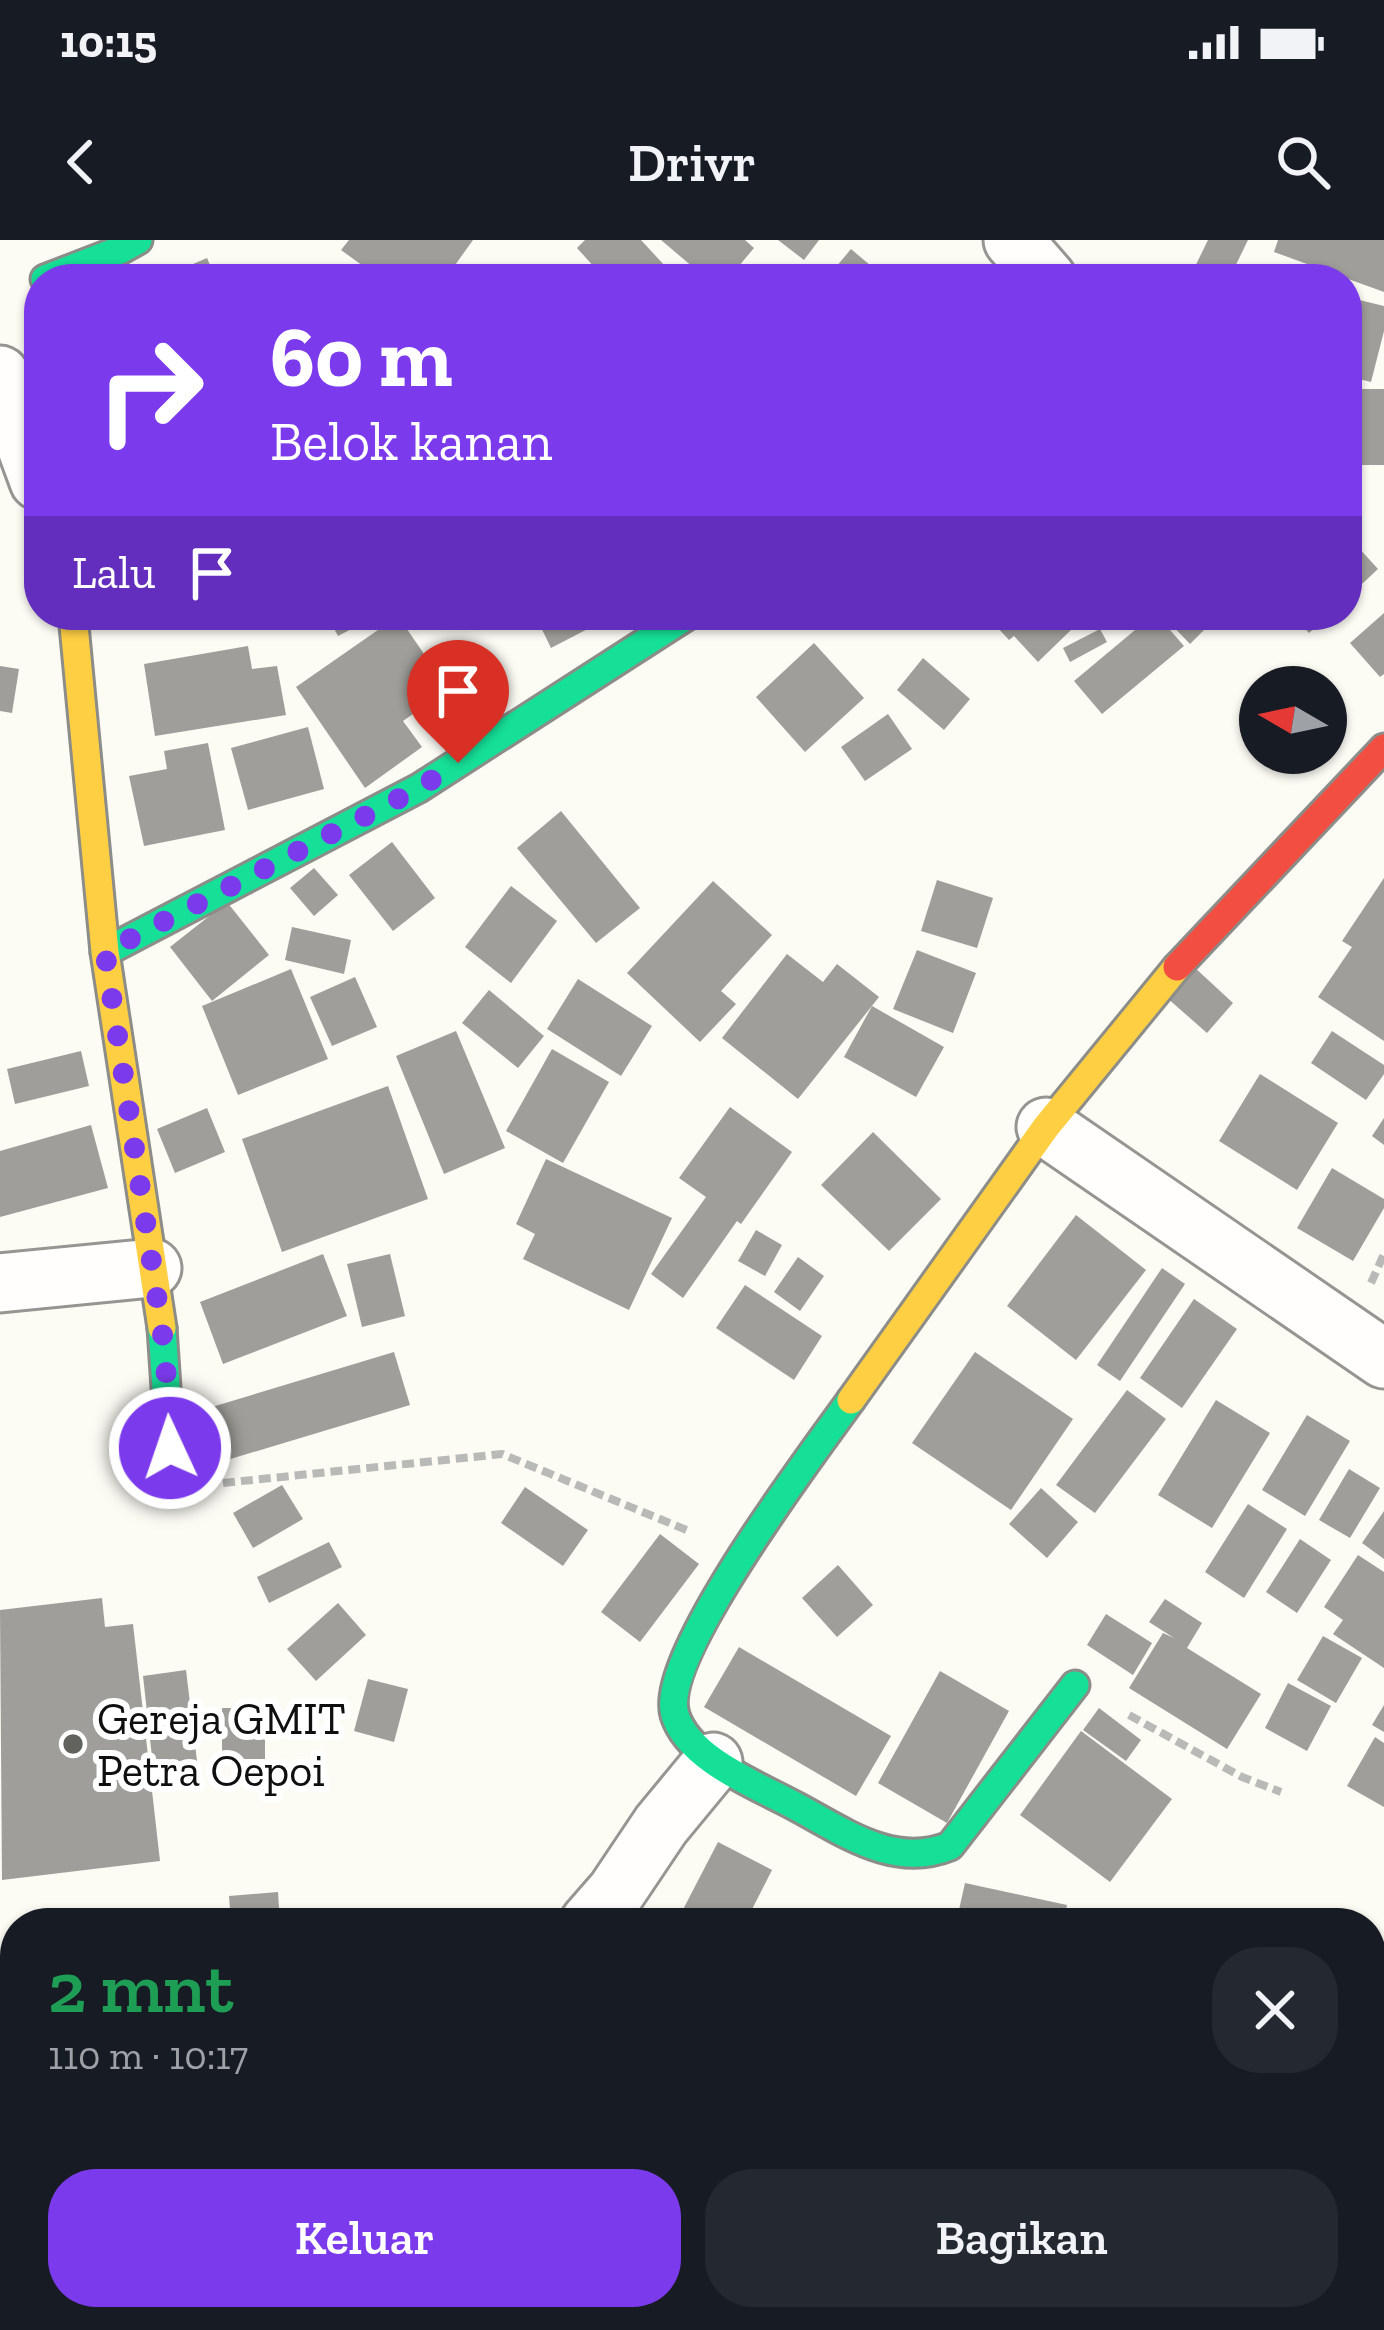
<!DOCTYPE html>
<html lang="id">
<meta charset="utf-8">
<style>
body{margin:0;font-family:"Zilla Slab",serif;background:#242831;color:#f1f3f6;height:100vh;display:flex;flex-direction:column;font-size:45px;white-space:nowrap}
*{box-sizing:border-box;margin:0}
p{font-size:39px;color:#9ea1a6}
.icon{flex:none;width:66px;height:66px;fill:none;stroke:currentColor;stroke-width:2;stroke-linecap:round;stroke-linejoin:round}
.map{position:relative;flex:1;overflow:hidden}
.drawer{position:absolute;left:0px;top:1668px;width:1386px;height:423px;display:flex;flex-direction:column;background:#171b24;border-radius:48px 48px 0 0;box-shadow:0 3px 9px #0004}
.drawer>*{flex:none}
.top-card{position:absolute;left:24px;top:24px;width:1338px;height:366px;border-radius:48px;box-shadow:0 3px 9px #0004;background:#7c3aed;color:#fff;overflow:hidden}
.needle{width:78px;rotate:279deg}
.fabs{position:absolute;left:1239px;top:426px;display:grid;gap:24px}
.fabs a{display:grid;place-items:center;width:108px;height:108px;border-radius:50%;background:#171b24;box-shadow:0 3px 9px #0004;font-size:60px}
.pin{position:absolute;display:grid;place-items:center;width:102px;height:102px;color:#fff;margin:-123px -51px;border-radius:50% 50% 50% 0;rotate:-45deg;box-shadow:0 0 12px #0007}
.pin .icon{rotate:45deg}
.me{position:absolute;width:132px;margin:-66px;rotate:357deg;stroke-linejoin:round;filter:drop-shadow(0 0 9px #0008)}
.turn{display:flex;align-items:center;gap:42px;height:252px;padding:0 48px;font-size:54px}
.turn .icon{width:156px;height:156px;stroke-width:2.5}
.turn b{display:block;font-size:84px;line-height:102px}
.then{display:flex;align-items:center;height:114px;padding:0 48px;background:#0003;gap:24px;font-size:45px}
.round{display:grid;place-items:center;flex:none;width:126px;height:126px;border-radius:48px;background:#242831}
.head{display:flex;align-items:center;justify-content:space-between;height:204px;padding:0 48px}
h1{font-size:72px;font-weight:600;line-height:90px;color:#1e9e55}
.cta{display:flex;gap:24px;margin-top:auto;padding:24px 48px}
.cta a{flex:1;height:138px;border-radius:48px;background:#7c3aed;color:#fff;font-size:48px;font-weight:600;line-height:138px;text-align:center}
.cta a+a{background:#242831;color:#f1f3f6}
.status{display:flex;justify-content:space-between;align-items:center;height:84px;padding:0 60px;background:#171b24;direction:ltr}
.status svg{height:33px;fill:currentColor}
header{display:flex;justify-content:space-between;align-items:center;height:156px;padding:0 48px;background:#171b24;font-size:54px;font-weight:600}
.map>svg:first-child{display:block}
.building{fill:#a09e9a}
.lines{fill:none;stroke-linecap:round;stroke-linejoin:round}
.street-casing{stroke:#969592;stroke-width:63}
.fast-casing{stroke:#8c8c89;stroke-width:33}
.slow-casing{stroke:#8c8c89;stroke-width:33}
.jam-casing{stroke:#8c8c89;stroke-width:33}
.path{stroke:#b9b9b8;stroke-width:8;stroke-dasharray:12 6;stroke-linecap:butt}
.street{stroke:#fffefd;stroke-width:57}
.fast{stroke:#16e098;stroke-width:27}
.slow{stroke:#ffcf43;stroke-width:27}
.jam{stroke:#f24e42;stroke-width:27}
.route{stroke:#7c3aed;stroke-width:21;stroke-dasharray:0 37.8}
.poi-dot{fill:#62625f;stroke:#fff;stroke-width:4.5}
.labels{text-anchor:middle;stroke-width:12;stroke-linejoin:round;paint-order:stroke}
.poi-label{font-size:45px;fill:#0f0f0f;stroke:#fff;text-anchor:start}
</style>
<div class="status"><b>10:15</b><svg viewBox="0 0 49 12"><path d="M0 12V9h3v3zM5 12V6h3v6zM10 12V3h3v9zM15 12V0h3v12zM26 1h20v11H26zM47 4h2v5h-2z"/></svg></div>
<header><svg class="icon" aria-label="back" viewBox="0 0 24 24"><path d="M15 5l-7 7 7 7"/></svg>Drivr<svg class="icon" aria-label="search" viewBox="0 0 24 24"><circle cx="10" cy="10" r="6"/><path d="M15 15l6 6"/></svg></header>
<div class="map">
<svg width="1384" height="2090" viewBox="0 0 1384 2090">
<rect width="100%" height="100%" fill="#fcfbf4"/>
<g class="building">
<polygon points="349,0 473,0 445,39 381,39 341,10"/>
<polygon points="585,0 641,0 677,39 605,39 577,8"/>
<polygon points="661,0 745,0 754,8 728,39 707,39"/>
<polygon points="778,0 819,0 804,20"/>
<polygon points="1208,0 1248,0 1229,39 1189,39"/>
<polygon points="1278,0 1384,0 1384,52 1274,12"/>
<polygon points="851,9 877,31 886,39 826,39"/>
<polygon points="207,18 216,39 158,39"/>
<polygon points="1347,57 1384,66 1384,91 1371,142 1347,136"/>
<rect x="1347" y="149" width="37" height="76"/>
<polygon points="1347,295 1378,329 1347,358"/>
<polygon points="1384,373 1384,434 1380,437 1350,403"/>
<polygon points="165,375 207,375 207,376 168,387"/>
<polygon points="327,375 378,375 338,396"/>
<polygon points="427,375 456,375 434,387"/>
<polygon points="535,375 600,375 603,381 551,408"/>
<polygon points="986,375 1058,375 1072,389 1038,422 1014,396 1009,400"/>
<polygon points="1153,375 1157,375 1184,406 1102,474 1074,441"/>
<polygon points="1162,375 1219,375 1190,404"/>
<polygon points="1292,375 1329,375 1309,393"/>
<polygon points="398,376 448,449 403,481 422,507 365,548 296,447"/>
<polygon points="1100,389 1107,402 1070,422 1063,408"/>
<polygon points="814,403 864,458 805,512 756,457"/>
<polygon points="248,406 252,429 277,426 286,475 155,496 144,424"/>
<polygon points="923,418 970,459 944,490 897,450"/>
<polygon points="0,426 19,429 12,473 0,471"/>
<polygon points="888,474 912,509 865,541 841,507"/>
<polygon points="308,487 324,549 248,570 231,508"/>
<polygon points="208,503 225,590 144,606 129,536 167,529 164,511"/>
<polygon points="561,571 640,668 596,703 517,608"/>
<polygon points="392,602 435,658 393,691 349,635"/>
<polygon points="314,628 338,655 314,676 290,648"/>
<polygon points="1384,638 1384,801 1318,757 1352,707 1342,701"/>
<polygon points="937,640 993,658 977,708 921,691"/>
<polygon points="713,641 772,695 721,751 736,764 700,802 627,733"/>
<polygon points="511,646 557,681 511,743 465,707"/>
<polygon points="227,662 269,715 212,761 170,707"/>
<polygon points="292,687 351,700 344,734 285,720"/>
<polygon points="917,710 976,733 953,793 893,769"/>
<polygon points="787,714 823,742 837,724 879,757 798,859 722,798"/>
<polygon points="1193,726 1233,763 1207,793 1166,757"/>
<polygon points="291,729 328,819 238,855 202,766"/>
<polygon points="355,737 377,787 332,806 310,757"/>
<polygon points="578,739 652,786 621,836 547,789"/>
<polygon points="489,750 544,796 518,828 462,783"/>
<polygon points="872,766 944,807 916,857 844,817"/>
<polygon points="456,791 505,908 444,934 396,816"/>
<polygon points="1332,791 1384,825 1384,834 1366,860 1311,823"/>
<polygon points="552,809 609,842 563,923 506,891"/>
<polygon points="81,811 89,846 15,864 7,829"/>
<polygon points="1260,834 1338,883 1297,950 1219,901"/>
<polygon points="388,846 428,959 282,1012 242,899"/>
<polygon points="730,867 792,912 741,984 737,981 683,1058 651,1034 706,957 679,938"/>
<polygon points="207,868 225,912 175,933 157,889"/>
<polygon points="1384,878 1384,905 1372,896"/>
<polygon points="91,885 108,948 0,977 0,911"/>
<polygon points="873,892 941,959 889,1011 821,945"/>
<polygon points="546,919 672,978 629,1070 523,1019 535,994 516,984"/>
<polygon points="1332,928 1384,959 1384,968 1353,1021 1297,988"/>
<polygon points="1076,975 1146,1030 1076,1120 1007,1066"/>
<polygon points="756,990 782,1005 765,1036 738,1021"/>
<polygon points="323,1014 347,1076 223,1124 200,1062"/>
<polygon points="390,1014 405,1076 362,1087 347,1024"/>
<polygon points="798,1017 824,1036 800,1071 774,1052"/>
<polygon points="1162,1028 1185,1044 1120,1141 1097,1125"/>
<polygon points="745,1045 822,1096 794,1140 716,1088"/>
<polygon points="1194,1059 1237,1089 1182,1168 1140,1138"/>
<polygon points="394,1112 410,1165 217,1223 202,1170"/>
<polygon points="975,1112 1073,1179 1011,1270 912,1203"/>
<polygon points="1127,1150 1166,1179 1095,1273 1056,1245"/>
<polygon points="1216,1160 1270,1193 1212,1288 1158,1255"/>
<polygon points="1307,1175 1350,1201 1305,1276 1262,1250"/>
<polygon points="1349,1229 1380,1248 1350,1298 1319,1280"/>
<polygon points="282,1245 303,1279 253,1308 233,1273"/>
<polygon points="525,1247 588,1290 563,1326 501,1283"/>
<polygon points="1041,1248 1078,1282 1047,1318 1009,1284"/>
<polygon points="1248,1264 1287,1289 1244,1358 1205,1332"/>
<polygon points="1384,1271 1384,1319 1362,1303"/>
<polygon points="660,1294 699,1324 640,1402 601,1372"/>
<polygon points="1300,1299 1331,1320 1297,1373 1266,1352"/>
<polygon points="329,1302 342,1327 269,1363 257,1337"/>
<polygon points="1358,1315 1384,1332 1384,1428 1333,1394 1343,1380 1324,1367"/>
<polygon points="838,1325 873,1365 837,1397 802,1358"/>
<polygon points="102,1358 105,1387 133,1384 160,1621 2,1640 0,1370"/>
<polygon points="1165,1359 1202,1383 1187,1408 1261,1454 1227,1509 1129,1448 1163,1393 1174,1398 1149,1382"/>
<polygon points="338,1363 366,1395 316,1441 287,1409"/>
<polygon points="1106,1374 1152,1403 1133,1435 1087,1405"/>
<polygon points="1323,1396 1362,1418 1336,1463 1297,1440"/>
<polygon points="739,1407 891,1496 856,1556 704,1467"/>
<polygon points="186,1430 197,1521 153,1526 143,1436"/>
<polygon points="940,1431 1009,1471 947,1583 878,1543"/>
<polygon points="368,1439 408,1449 394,1502 354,1491"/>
<polygon points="1288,1443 1331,1466 1307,1511 1265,1488"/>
<polygon points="1384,1465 1384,1492 1372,1485"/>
<rect x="222" y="1468" width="43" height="51"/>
<polygon points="1099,1468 1141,1500 1126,1521 1083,1490"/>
<polygon points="1081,1491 1172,1559 1110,1642 1020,1575"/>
<polygon points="1375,1497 1384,1503 1384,1567 1347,1546"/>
<polygon points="718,1602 772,1630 745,1683 676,1683"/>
<polygon points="965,1643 1067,1665 1064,1683 956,1683"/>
<polygon points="278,1652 280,1683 231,1683 229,1656"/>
<polygon points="15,1849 15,1902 2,1903 0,1851"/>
<polygon points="0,2072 22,2076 20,2090 0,2090"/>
<polygon points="273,2076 337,2076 335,2090 271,2090"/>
<polygon points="502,2076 565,2076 558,2090 501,2090 496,2088"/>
</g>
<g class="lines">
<g class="street-casing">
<g id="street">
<polyline points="1013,0 1047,39"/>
<polyline points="0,135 39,241"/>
<polyline points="1046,887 1384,1119"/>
<polyline points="0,1043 152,1028"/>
<polyline points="589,1683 616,1652 661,1585 713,1522"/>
</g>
</g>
<g class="fast-casing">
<g id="fast">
<polyline points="45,39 120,10 138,0"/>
<polyline points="105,712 419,548 688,375"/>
<path d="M851 1160C813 1213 657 1418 675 1475 689 1520 759 1546 797 1567 844 1592 894 1629 950 1606L1075 1445"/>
<polyline points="155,1250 170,1208 162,1088"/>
</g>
</g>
<g class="slow-casing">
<g id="slow">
<polyline points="73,375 105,712 162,1088"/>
<polyline points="851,1160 1046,887 1177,727"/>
</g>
</g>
<g class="jam-casing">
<polyline id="jam" points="1177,727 1384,508"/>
</g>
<g class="path">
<polyline points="1371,1043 1384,1014"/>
<polyline points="223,1243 502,1214 689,1291"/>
<polyline points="1129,1475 1242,1537 1281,1552"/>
<polyline points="1371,1870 1384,1856"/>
<polyline points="1158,2090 1171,2076"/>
</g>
<use href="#street" class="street"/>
<use href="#fast" class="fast"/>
<use href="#slow" class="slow"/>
<use href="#jam" class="jam"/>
</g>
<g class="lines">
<polyline class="route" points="170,1208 165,1111 105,712 419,548 458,523"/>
</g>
<circle class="poi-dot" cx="73" cy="1504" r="12"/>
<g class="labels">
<g class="poi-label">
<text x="97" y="1494">Gereja GMIT<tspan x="97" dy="52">Petra Oepoi</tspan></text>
</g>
</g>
</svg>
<div class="fabs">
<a><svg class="needle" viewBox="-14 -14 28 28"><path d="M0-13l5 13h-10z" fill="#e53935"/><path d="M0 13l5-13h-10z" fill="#9ea1a6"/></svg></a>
</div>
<div class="pin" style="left:458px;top:523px;background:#d93025"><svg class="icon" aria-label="arrive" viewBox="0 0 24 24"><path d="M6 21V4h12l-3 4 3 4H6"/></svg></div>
<svg class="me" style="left:170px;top:1208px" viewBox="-20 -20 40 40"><circle r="17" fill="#7c3aed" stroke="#fff" stroke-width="3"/><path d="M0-11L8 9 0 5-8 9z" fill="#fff"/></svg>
<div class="top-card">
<div class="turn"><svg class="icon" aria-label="right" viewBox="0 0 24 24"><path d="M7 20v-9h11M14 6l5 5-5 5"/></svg><div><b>60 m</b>Belok kanan</div></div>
<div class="then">Lalu<svg class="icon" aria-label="arrive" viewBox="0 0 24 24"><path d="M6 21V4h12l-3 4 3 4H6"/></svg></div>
</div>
<section class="drawer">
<div class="head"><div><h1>2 mnt</h1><p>110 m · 10:17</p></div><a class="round"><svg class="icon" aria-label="close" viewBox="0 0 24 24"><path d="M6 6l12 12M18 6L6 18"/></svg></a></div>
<div class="cta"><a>Keluar</a><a>Bagikan</a></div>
</section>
</div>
